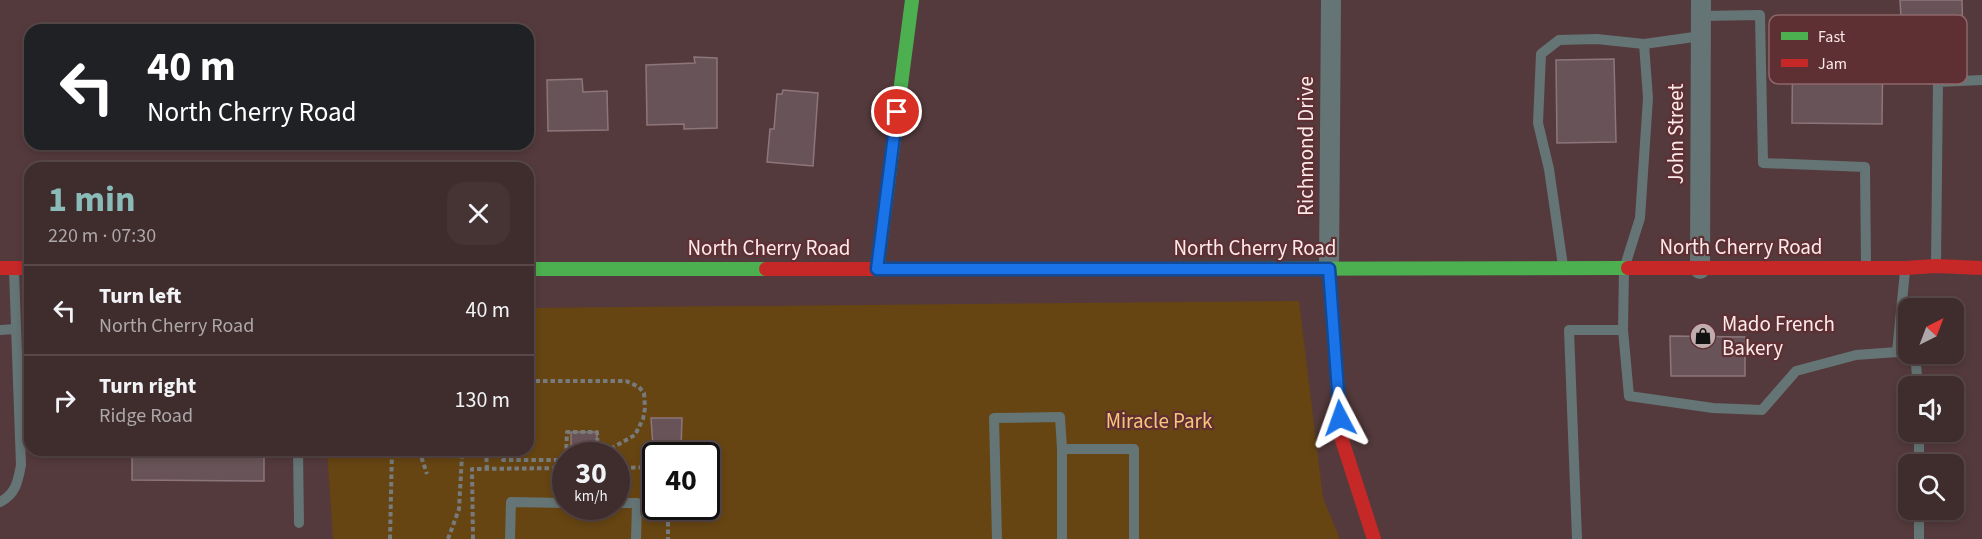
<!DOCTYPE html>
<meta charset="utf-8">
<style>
body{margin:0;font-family:"Source Sans 3",sans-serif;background:#463435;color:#f1f3f6;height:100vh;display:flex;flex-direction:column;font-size:22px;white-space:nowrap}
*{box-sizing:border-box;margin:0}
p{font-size:20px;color:#ada7aa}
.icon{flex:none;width:33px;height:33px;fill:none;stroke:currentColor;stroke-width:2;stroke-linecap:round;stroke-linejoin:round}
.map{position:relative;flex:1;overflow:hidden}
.panel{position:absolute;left:24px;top:162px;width:510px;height:294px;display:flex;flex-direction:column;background:#3f2c2d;border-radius:18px;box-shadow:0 3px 9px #0003,0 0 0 2px #584849}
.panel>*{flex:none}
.guide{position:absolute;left:24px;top:24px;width:510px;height:126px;border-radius:18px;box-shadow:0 3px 9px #0003,0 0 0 2px #584849;background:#202124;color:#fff;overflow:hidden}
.needle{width:39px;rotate:42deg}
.fabs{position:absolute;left:1898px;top:298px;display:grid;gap:12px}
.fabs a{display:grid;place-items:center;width:66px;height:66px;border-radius:12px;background:#3f2c2d;box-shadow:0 3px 9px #0003,0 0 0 2px #584849;font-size:30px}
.speed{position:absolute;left:552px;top:442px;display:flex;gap:12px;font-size:30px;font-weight:700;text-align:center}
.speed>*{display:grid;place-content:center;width:78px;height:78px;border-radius:50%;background:#3f2c2d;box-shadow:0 3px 9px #0003,0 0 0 2px #584849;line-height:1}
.speed small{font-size:15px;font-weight:400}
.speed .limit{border:3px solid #111;border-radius:9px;background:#fff;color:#111}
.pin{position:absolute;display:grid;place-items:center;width:51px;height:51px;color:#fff;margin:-26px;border:3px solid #fff;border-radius:50%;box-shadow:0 2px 6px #0007}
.me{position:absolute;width:66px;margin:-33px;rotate:356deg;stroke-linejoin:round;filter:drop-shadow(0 0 4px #0008)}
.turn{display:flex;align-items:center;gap:21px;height:126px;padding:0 24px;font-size:27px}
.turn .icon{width:78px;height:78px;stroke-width:2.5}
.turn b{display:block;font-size:42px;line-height:51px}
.round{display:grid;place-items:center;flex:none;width:63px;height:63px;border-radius:18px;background:#463435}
.headline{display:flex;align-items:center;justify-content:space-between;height:102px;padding:0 24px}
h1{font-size:36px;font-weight:700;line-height:45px;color:#8bbbb9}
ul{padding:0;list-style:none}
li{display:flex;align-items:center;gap:18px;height:90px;padding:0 24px;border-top:2px solid #584849}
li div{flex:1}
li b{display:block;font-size:22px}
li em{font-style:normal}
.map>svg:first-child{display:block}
.green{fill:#664512;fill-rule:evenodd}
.building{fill:#685458;stroke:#8d767b;stroke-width:1.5}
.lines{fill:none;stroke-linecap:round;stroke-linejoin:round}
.path{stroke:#777b7c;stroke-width:4;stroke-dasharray:4.5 3;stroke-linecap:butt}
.lane{stroke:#657474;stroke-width:10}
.street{stroke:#657474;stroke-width:20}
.fast{stroke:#4caf50;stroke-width:14}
.jam{stroke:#c62828;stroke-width:14}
.route-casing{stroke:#114b97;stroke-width:15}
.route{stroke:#1a73e8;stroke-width:10}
.labels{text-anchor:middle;stroke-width:4.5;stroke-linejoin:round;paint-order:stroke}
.street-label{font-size:21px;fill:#fceaea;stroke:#5e2f33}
.poi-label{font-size:21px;fill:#fceaea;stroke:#5e2f33;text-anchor:start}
.park-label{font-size:21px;fill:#fac579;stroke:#5e2f33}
.key{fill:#5e2f33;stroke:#8d676a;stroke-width:1.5}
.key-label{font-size:16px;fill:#fceaea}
</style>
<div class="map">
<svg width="1982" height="539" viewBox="0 0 1982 539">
<rect width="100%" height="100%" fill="#543a3c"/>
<path class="green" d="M1299 301 1323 498 1340 539H333L327 450H528V308ZM566 456H616V507H566ZM656 456H706V507H656Z"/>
<g class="building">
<polygon points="1900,0 1962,0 1963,40 1883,40 1882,124 1792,123 1793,16 1901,17"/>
<polygon points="694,57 717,58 717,128 684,129 684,124 647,125 646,65 695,63"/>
<polygon points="1614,59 1616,142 1557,143 1556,60"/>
<polygon points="582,79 583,92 607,91 608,130 548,131 547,80"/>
<polygon points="783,90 818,93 813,166 767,162 770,129 774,129 777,94 782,94"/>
<polygon points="1670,336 1745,337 1745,376 1671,376"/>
<polygon points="651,418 682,418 681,449 653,447"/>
<rect x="571" y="432" width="26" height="24"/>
<polygon points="132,450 264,450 264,481 132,480"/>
</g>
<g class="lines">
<g class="path">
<polyline points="528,381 626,381 639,387 644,393 645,408 643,419 635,435 612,448 612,456"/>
<polyline points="598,447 612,448"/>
<polyline points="664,449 664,456"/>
<polyline points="422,450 422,459 427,474"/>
<polyline points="486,450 487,469"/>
<polyline points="566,456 567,432 597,432 598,456"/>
<polyline points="616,468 656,467"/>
<polyline points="668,507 668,539"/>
<polyline points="390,539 392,450"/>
<path d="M448 539 459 509 462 455C475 454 495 449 503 460H566"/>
<polyline points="473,539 472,469 566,468"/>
</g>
<g class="lane">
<polyline points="1701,16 1760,15 1763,163 1865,167 1866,264"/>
<polyline points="1644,44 1701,36"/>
<polyline points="1936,265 1938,82 1982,80"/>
<polyline points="1563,266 1549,169 1538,123 1541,54 1559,40 1597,39 1644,44 1648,98 1640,218 1624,269 1623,330 1629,396 1713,408 1762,410 1796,371 1856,355 1897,352 1908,353"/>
<polyline points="0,330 16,329"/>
<polyline points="1897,352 1905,271"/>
<polyline points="1915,354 1918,387"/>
<polyline points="1919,432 1919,465"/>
<polyline points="1062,449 1062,539"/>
<polyline points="298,450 299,523"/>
<path d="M0 502C16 494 18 481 21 465L14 271"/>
<polyline points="616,503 637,503 636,539"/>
<polyline points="1919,510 1919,539"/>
<polyline points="510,539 511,502 566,503"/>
<polyline points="997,539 994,418 1060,417 1062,449 1134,449 1134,539"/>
<polyline points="1577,539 1569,330 1623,330"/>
</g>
<g class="street">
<polyline points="1329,269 1331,0"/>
<polyline points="1700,269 1701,0"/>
</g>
<g class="fast">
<polyline points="528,269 766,269"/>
<polyline points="877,269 912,0"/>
<polyline points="1160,269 1628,268"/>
</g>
<g class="jam">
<polyline points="0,268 30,268"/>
<polyline points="1628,268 1905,268 1936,266 1982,268"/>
<polyline points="766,269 1160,269"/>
<polyline points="1329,269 1342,440 1374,539"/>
</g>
</g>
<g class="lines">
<g class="route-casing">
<polyline id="route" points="897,112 877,269 1329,269 1340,418"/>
</g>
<use href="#route" class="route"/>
</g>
<defs>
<g id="shop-disc" transform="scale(1.35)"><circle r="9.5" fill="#c1acad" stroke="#5e2f33"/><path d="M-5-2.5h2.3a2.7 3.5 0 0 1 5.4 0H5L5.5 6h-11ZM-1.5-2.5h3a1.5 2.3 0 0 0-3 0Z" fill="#111"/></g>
</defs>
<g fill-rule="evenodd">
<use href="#shop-disc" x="1703" y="336"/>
</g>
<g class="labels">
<g class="street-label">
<text transform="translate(1676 134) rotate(-90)" y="7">John Street</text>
<text transform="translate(1306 146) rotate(-90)" y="7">Richmond Drive</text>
<text x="1741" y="254">North Cherry Road</text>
<text x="769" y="255">North Cherry Road</text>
<text x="1255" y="255">North Cherry Road</text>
</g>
<g class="poi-label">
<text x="1722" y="331">Mado French<tspan x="1722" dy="24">Bakery</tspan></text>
</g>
<g class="park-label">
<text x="1159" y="428">Miracle Park</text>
</g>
</g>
<rect x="1769" y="15" width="198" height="69" rx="9" class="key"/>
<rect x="1781" y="32" width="27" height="8" fill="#4caf50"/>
<rect x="1781" y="59" width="27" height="8" fill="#c62828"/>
<g class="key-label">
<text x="1818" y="42">Fast</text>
<text x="1818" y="69">Jam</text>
</g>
</svg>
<div class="fabs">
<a><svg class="needle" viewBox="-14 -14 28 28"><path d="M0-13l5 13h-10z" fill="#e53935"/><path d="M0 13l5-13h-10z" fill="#ada7aa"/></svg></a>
<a><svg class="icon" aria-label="sound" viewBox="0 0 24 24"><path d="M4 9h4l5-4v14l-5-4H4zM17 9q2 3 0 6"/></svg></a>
<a><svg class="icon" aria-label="search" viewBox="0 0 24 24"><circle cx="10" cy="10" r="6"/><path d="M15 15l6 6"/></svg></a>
</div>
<div class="speed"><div>30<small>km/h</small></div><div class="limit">40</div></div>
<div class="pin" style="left:897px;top:112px;background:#d93025"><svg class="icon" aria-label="arrive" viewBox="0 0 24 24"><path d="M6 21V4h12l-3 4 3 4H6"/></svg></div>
<svg class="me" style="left:1340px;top:418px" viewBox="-20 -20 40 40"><path d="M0-17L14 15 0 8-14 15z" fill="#1a73e8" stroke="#fff" stroke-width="4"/></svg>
<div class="guide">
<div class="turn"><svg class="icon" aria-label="left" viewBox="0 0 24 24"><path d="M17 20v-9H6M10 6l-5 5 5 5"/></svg><div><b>40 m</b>North Cherry Road</div></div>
</div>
<section class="panel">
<div class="headline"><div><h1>1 min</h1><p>220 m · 07:30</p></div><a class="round"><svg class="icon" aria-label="close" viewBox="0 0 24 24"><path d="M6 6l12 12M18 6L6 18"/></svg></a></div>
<ul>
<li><svg class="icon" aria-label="left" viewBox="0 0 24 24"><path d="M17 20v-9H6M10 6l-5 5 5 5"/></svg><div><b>Turn left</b><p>North Cherry Road</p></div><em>40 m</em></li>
<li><svg class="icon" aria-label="right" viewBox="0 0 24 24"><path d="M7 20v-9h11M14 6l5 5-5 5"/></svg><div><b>Turn right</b><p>Ridge Road</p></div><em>130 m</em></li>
</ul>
</section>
</div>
